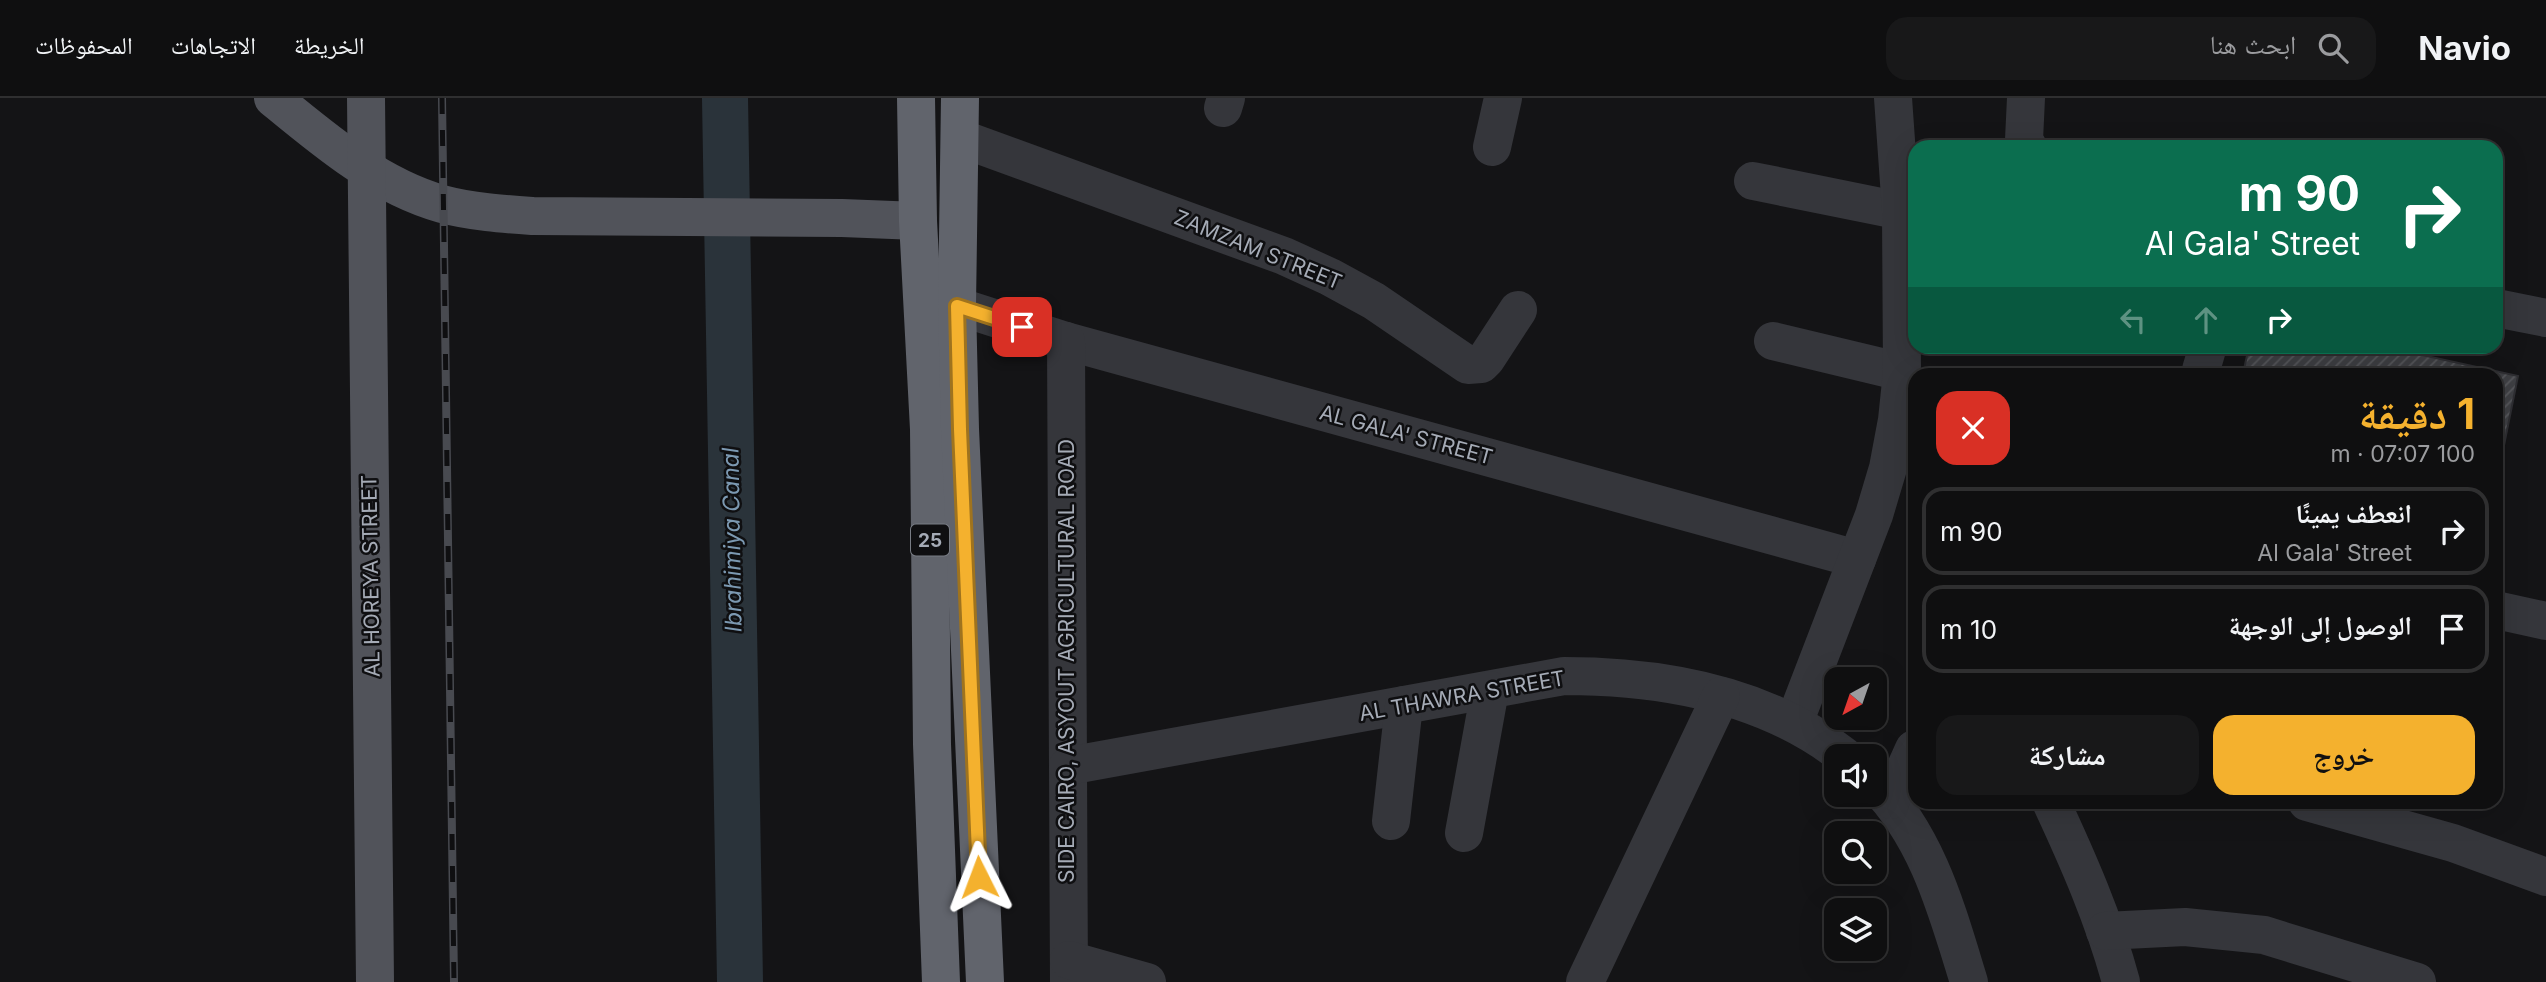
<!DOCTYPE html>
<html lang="ar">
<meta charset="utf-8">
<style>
body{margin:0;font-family:Inter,"Noto Naskh Arabic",sans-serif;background:#181819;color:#f1f3f6;direction:rtl;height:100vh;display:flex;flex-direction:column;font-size:26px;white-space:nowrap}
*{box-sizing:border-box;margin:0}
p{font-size:23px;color:#9b9c9f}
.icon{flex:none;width:38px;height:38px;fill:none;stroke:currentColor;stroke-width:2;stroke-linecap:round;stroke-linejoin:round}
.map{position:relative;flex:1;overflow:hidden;direction:ltr}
.panel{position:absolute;left:1908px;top:270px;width:595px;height:441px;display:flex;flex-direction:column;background:#0f0f10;border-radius:21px;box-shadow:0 7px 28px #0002,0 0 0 2px #2f2f30;direction:rtl}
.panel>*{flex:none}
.top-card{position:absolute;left:1908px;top:42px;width:595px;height:214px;border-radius:21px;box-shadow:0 7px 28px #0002,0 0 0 2px #2f2f30;direction:rtl;background:#0b6e4f;color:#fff;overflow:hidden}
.needle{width:46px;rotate:220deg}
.tools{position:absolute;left:1824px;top:569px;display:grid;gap:14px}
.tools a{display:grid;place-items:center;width:63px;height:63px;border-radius:14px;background:#0f0f10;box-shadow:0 7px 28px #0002,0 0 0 2px #2f2f30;font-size:35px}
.pin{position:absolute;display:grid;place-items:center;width:60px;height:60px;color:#fff;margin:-30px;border-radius:14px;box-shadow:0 4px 10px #0006}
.me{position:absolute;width:77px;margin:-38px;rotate:357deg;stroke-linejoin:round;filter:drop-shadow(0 0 5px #0008)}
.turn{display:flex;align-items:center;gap:24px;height:147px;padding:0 28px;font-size:32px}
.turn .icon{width:91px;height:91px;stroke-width:2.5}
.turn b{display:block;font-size:49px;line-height:60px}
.lanes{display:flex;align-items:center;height:66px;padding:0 28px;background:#0003;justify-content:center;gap:35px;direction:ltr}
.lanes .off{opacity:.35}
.round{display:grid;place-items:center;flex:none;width:74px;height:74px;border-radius:21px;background:#181819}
.overview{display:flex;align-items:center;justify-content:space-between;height:119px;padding:0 28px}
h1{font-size:42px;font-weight:700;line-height:52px;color:#f4b12e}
.cta{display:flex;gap:14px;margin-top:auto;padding:14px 28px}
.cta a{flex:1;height:80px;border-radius:21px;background:#f4b12e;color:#111;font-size:28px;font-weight:700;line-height:80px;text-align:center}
.cta a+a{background:#181819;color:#f1f3f6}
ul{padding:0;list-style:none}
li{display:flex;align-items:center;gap:21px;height:88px;margin:0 14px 10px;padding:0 14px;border:4px solid #2f2f30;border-radius:21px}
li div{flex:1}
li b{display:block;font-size:26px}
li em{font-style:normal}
header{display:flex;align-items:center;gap:42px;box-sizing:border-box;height:98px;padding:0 35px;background:#0f0f10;border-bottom:2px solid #2f2f30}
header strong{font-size:33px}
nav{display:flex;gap:38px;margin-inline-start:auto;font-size:24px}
.search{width:490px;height:63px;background:#181819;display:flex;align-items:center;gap:18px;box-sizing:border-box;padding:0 24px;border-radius:21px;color:#9b9c9f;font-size:26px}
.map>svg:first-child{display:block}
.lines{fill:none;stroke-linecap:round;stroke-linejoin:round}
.canal{stroke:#2a333a;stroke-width:46}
.building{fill:url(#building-hatch);stroke:#2e2e32;stroke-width:2}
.minor{stroke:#35363b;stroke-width:38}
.major{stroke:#51535a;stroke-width:38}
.highway{stroke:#61646c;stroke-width:38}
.rail-casing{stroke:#484a50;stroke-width:8}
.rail{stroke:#0f0f11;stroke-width:5;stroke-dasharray:16;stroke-linecap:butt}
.route-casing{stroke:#9f731e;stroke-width:18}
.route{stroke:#f4b12e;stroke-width:12}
.labels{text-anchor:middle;stroke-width:5;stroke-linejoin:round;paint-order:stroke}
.shield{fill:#0f0f11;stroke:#787c84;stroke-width:2}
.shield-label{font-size:19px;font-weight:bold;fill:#a5abb6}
.street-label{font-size:21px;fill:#a5abb6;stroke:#0f0f11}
.water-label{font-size:23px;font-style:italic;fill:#7c99b2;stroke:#0f0f11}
</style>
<header>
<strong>Navio</strong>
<div class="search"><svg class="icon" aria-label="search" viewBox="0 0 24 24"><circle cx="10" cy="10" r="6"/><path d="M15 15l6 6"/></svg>ابحث هنا</div>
<nav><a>الخريطة</a><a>الاتجاهات</a><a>المحفوظات</a></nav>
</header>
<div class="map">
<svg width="2546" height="884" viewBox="0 0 2546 884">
<defs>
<pattern id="building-hatch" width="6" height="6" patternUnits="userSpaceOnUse" patternTransform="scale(1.75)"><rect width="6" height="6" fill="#3e3f43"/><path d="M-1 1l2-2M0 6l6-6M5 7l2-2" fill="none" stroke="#57585c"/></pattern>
</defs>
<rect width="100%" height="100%" fill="#141416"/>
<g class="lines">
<polyline class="canal" points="725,0 740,884"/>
</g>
<polygon class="building" points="2249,248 2381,248 2518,278 2496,387 2496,276 2243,276"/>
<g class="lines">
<g class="minor">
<polyline points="2026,0 2024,42 2028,49"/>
<polyline points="1223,10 1226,0"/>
<polyline points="960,40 1284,158 1330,179 1374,203 1468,267 1481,266 1486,261 1518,212"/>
<polyline points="1492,49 1503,0"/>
<polyline points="1753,83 1901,113"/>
<polyline points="957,208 1066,243 1857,461"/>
<polyline points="2496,210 2546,220"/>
<polyline points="1066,243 1069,884"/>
<polyline points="1773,243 1902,274"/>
<polyline points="2201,272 2208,248"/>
<polyline points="2496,512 2546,523"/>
<polyline points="1794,625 1874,417 1888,370 1897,322 1902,274 1901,113 1893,0"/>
<path d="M1068 668 1564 578C1662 578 1765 596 1844 658"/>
<path d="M1874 685C1928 739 1947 813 1969 884"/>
<polyline points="1891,702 1914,651"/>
<path d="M2051 704C2078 762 2104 821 2121 884"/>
<polyline points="2307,704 2453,745 2546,779"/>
<polyline points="1391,723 1404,607"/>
<polyline points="1464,735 1490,592"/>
<polyline points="2105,833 2185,829 2264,837 2417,884"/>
<polyline points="1069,862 1147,884"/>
<polyline points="1585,884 1721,598"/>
</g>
<g class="major">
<path d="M273 0C324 42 378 88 442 106 472 114 503 116 533 118L842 120 918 123"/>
<polyline points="366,0 375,884"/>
</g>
<g class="highway">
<polyline points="916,0 918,123 929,331 932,646 941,884"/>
<polyline points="960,0 957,208 960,331 985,884"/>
</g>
<g class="rail-casing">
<polyline id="rail" points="442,0 454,884"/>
</g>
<use href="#rail" class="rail"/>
</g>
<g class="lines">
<g class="route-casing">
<polyline id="route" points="979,779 960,331 957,208 1022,229"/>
</g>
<use href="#route" class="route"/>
</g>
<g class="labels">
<rect class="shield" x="911" y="426.5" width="38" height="31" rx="5"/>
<g class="shield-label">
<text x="930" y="449">25</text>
</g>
<g class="street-label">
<text transform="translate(1258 152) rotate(22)" y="7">ZAMZAM STREET</text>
<text transform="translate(1406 337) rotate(15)" y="7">AL GALA' STREET</text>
<text transform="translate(371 478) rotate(-91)" y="7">AL HOREYA STREET</text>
<text transform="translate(1067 563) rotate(-90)" y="7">SIDE CAIRO, ASYOUT AGRICULTURAL ROAD</text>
<text transform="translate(1462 598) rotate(-10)" y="7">AL THAWRA STREET</text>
</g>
<g class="water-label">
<text transform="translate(732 442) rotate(-91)" y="8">Ibrahimiya Canal</text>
</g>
</g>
</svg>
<div class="tools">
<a><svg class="needle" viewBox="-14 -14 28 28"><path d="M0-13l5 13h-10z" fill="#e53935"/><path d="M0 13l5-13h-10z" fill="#9b9c9f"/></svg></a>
<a><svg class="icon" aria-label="sound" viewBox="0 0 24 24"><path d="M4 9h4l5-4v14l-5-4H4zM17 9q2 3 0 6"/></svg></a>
<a><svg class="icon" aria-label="search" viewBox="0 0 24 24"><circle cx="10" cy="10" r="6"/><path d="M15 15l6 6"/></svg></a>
<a><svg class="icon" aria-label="layers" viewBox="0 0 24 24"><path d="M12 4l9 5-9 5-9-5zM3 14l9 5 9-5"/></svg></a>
</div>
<div class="pin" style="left:1022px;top:229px;background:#d93025"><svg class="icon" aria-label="arrive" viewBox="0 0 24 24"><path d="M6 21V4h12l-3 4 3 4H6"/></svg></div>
<svg class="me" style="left:979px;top:779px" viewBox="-20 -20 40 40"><path d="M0-17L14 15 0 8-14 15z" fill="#f4b12e" stroke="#fff" stroke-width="4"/></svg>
<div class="top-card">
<div class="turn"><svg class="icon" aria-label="right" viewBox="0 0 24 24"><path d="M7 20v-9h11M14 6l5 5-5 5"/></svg><div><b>90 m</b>Al Gala' Street</div></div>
<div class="lanes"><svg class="icon off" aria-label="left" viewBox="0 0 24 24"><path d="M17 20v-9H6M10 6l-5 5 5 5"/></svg><svg class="icon off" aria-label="ahead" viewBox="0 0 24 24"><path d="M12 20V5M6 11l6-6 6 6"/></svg><svg class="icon" aria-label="right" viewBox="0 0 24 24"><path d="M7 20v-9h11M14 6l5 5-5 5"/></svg></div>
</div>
<section class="panel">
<div class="overview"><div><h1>1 دقيقة</h1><p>100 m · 07:07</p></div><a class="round" style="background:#d93025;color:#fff"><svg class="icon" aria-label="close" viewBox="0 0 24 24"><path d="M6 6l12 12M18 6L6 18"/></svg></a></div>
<ul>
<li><svg class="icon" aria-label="right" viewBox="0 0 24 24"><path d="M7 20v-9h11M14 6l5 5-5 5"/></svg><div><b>انعطف يمينًا</b><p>Al Gala' Street</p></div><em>90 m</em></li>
<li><svg class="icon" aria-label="arrive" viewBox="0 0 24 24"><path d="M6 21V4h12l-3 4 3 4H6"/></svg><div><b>الوصول إلى الوجهة</b></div><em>10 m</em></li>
</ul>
<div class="cta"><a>خروج</a><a>مشاركة</a></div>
</section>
</div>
